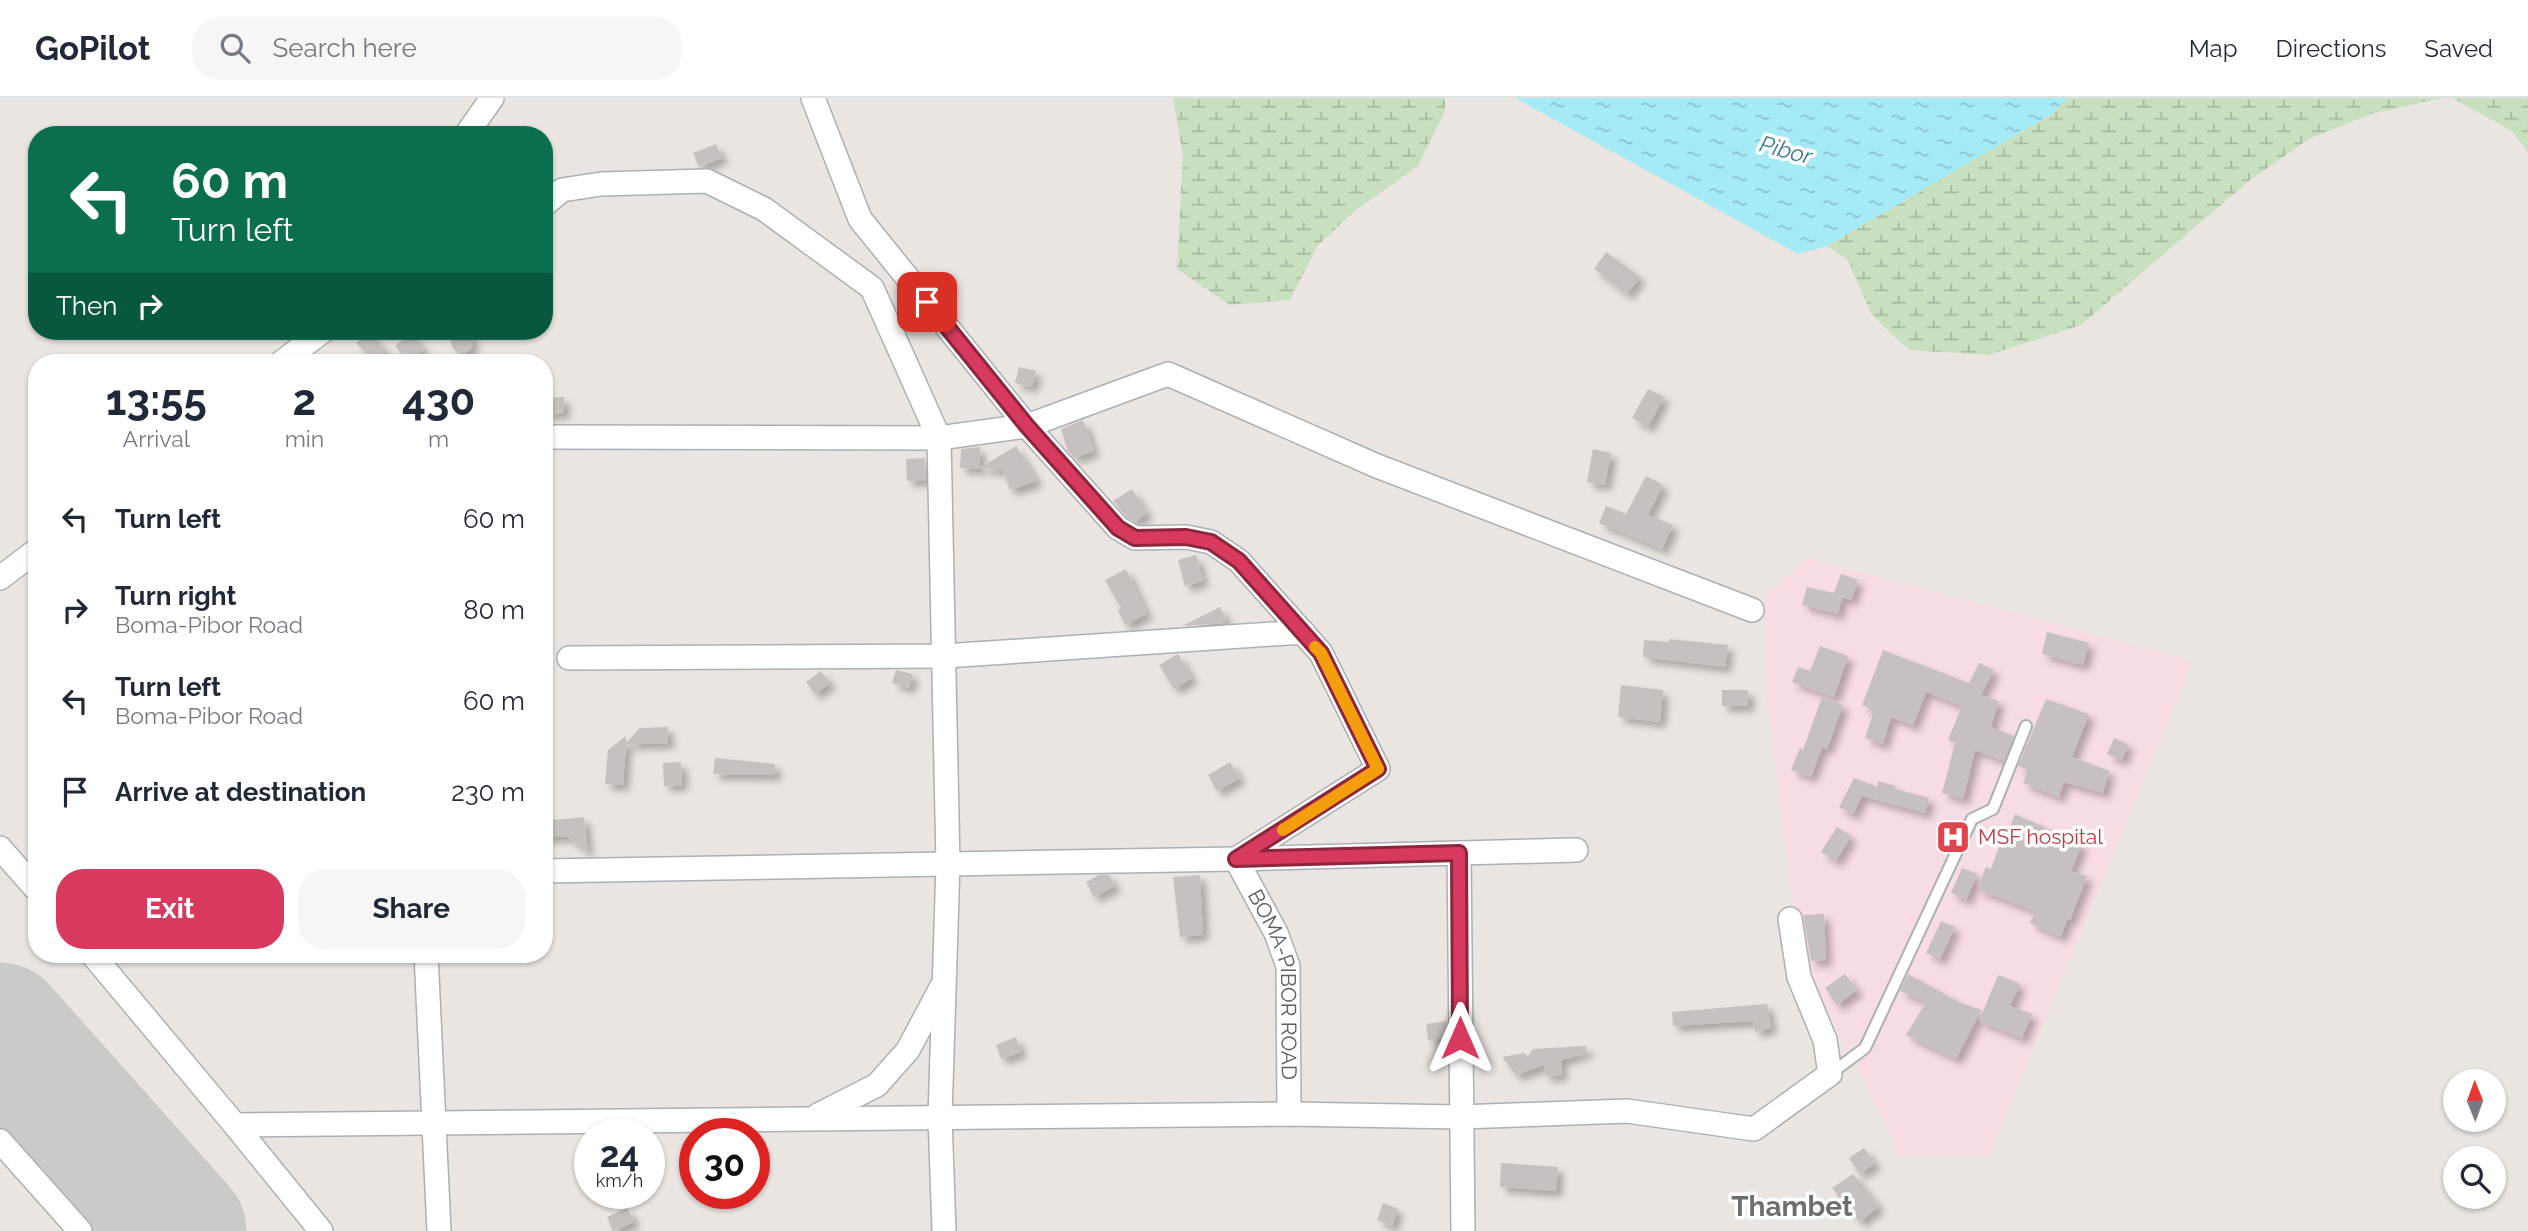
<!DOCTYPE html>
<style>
body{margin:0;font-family:Raleway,sans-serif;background:#f6f6f7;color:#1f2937;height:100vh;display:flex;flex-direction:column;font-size:26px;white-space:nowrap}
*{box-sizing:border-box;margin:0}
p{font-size:23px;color:#747a83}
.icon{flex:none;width:38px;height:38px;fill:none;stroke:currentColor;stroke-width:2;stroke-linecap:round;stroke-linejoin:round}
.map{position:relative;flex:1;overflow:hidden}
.side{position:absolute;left:28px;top:256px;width:525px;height:609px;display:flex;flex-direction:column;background:#fff;border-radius:28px;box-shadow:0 2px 5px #0004}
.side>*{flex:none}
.guide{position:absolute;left:28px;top:28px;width:525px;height:214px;border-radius:28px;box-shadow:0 2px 5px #0004;background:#0b6e4f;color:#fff;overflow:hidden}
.needle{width:46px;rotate:359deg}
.buttons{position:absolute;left:2443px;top:971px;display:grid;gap:14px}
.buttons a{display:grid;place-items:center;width:63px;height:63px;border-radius:50%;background:#fff;box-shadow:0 2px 5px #0004;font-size:35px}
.speed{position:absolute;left:574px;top:1020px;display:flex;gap:14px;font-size:35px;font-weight:700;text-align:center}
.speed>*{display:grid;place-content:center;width:91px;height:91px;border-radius:50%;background:#fff;box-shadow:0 2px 5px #0004;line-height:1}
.speed small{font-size:18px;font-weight:400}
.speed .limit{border:10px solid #d22;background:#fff;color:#111}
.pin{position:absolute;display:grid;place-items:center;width:60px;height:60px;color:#fff;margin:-30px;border-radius:14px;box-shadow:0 4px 10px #0006}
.me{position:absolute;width:77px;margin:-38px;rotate:0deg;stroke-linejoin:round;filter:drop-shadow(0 0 5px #0008)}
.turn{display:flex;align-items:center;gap:24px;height:147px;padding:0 28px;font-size:32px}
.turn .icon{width:91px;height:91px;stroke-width:2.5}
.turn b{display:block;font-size:49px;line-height:60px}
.then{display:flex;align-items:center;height:66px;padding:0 28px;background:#0003;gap:14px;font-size:26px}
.eta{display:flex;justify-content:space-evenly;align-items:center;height:119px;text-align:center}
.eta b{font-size:42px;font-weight:700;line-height:49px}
.button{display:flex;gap:14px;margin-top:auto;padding:14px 28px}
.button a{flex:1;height:80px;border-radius:28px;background:#d73a5e;color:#fff;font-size:28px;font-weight:700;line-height:80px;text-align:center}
.button a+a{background:#f6f6f7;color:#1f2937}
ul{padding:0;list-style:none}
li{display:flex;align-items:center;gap:21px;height:91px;padding:0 28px}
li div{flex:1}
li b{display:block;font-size:26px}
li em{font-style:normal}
header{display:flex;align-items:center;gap:42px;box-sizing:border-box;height:98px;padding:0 35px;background:#fff;border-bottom:2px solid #e0e1e3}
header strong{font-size:33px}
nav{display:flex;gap:38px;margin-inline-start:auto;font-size:24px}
.search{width:490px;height:63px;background:#f6f6f7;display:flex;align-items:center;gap:18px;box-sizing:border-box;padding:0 24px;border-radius:28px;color:#747a83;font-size:26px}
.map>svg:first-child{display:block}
.medical{fill:#f7dce2}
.wetland{fill:url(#wetland-marsh)}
.water{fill:url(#water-ripples)}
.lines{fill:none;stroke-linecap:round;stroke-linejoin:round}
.runway{stroke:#cccac7;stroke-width:133}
.building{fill:#c6c0be;filter:url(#shadow)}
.service-casing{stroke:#acb0b2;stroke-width:14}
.minor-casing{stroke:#acb0b2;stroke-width:26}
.service{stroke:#fff;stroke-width:10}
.minor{stroke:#fff;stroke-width:23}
.route-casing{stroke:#8c263d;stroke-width:18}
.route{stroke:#d73a5e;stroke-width:12}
.slow{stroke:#f59e0b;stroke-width:12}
.labels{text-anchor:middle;stroke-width:7;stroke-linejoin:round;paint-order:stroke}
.health-label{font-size:21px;fill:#be3a42;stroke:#fff;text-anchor:start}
.street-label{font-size:21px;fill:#595e60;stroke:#fff}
.water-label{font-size:23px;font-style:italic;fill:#3c7c8c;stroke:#fff}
.district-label{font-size:28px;font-weight:bold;fill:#6a7072;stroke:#fff}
</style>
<header>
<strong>GoPilot</strong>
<div class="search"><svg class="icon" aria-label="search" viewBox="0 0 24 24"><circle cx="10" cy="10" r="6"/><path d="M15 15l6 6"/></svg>Search here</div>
<nav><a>Map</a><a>Directions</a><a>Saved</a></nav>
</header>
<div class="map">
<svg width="2528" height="1133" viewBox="0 0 2528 1133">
<defs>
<pattern id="wetland-marsh" width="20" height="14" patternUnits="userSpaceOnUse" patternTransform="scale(1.75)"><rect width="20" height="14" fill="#c9e0bf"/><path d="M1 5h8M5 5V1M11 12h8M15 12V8" fill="none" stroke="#a6b99f"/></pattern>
<pattern id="water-ripples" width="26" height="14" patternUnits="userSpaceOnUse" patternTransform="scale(1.75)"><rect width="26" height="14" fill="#a5ebf6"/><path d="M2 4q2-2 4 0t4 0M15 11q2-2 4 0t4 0" fill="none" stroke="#89c2cb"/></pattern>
<filter id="shadow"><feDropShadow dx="6" dy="6" stdDeviation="3.5" flood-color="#0004"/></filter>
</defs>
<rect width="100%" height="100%" fill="#eae5e0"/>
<polygon class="medical" points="1807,460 2193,563 1989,1057 1899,1057 1866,985 1800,867 1768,610 1763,502"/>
<g class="wetland">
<polygon points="1173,0 1445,0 1445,13 1418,68 1356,112 1318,147 1290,202 1230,207 1177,171 1183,56"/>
<polygon points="2067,0 2443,0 2371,16 2309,41 2250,82 2081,227 1989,257 1909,252 1872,217 1847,161 1827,148 2052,16"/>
<polygon points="2452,0 2528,0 2528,54 2512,33"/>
</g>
<polygon class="water" points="1515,0 2067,0 2052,16 1827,148 1798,156"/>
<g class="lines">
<polyline class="runway" points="0,931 180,1133"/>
</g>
<g class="building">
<polygon points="716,46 722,60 699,69 693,55"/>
<polygon points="1606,154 1640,179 1627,196 1594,171"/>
<circle cx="462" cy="244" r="11"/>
<polygon points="369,234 386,253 374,264 356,245"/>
<polygon points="411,235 424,251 408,264 395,248"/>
<polygon points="1019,269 1036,273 1032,289 1015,285"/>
<polygon points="1648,291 1664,299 1648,329 1632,320"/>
<polygon points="564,299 564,315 545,316 545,300"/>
<polygon points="1083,322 1094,353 1075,360 1068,353 1061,331"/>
<polygon points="1016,348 1037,383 1010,392 1003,372 960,370 961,351 980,349 979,370"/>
<polygon points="1593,351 1611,355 1605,387 1587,384"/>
<polygon points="925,360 926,382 907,383 906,361"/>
<polygon points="1646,378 1663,387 1648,417 1673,427 1662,451 1599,425 1606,408 1626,416"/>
<polygon points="1132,391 1147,415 1135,424 1127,419 1113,403"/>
<polygon points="1196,457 1203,483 1185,488 1178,462"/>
<polygon points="1126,471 1147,516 1125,527 1118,512 1121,510 1105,482"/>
<polygon points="1841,476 1858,482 1851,502 1842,499 1838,516 1802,507 1807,489 1834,495"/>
<polygon points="1220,509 1227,523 1222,525 1182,528"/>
<polygon points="2047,534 2089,545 2083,567 2042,556"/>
<polygon points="1669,541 1728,547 1725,569 1643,559 1644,542 1669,544"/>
<polygon points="1820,548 1848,558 1834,599 1792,584 1798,569 1810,573"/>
<polygon points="1883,552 1969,585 1979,565 1994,572 1981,597 1999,603 1991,629 2014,638 2004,663 1975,652 1963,701 1942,695 1955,645 1948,642 1962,608 1926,594 1913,627 1891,619 1883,646 1865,640 1874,612 1862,607"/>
<polygon points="1178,556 1192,580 1174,591 1159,567"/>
<polygon points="896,572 913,576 909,590 892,585"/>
<polygon points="821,573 830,585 815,596 806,584"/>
<polygon points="1621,587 1663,592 1660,624 1618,619"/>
<rect x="1722" y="592" width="26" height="16"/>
<polygon points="1822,599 1843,607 1827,651 1822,649 1811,679 1791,672 1800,650 1803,652"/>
<polygon points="2046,601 2089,616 2072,659 2109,673 2103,695 2064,684 2059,699 2023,685 2028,672 2018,668"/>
<polygon points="668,629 668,645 626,646 623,687 605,686 608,652 626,638 626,645 640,630"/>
<polygon points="2114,640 2128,646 2122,662 2107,656"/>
<polygon points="715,660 775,666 775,677 713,676"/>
<polygon points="681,664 682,687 664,688 663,665"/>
<polygon points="1230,664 1240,680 1217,693 1208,677"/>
<polygon points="1854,680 1877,689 1879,683 1895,688 1895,691 1929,700 1925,715 1862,698 1853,716 1839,709"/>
<polygon points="2015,716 2082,746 2071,773 2087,778 2070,822 2067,821 2061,839 2030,825 2035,813 1977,791 1986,769 1991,771 2000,746 2003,747"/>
<polygon points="584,719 588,755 567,738 544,740 544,723"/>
<polygon points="1837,729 1851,738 1836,763 1821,754"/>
<polygon points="1962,770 1977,776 1966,802 1951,795"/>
<polygon points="1099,777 1109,777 1115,788 1094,799 1086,784"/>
<polygon points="1200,777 1203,838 1201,833 1201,837 1180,839 1173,779"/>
<polygon points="1824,816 1826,862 1811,863 1803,817"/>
<polygon points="1941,823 1955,829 1940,861 1926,855"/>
<polygon points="1845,876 1857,892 1837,907 1825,890"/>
<polygon points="1908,876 1961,905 1981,912 1956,961 1906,937 1926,904 1900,893"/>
<polygon points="1998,877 2020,886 2010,908 2032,916 2022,940 1979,923"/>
<polygon points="1767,906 1771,930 1755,934 1753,923 1673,928 1672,914"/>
<polygon points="1447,923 1447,940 1428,942 1426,926"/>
<polygon points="1016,939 1021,954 1001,961 996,947"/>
<polygon points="1586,948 1587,954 1561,962 1562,977 1545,978 1544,967 1516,977 1502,959 1524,955 1528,958 1533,951"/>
<polygon points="1864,1050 1875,1065 1860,1076 1849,1060"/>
<polygon points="1501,1065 1558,1069 1556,1093 1500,1089"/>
<polygon points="1853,1076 1879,1108 1860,1124 1832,1090"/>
<polygon points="1383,1105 1398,1111 1392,1128 1377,1122"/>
<polygon points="627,1110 634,1124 613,1133 607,1119"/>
</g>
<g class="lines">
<g class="service-casing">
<polyline id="service" points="1830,976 1865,950 1972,721 1993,711 2026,628"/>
</g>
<g class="minor-casing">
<g id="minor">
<path id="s1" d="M813 0 860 121 1027 328 1118 430 1135 440 1186 439 1211 444 1239 463 1321 555 1378 671 1236 761 1276 835 1288 868 1289 1016"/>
<polyline points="466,37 492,0"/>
<polyline points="544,107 562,92 601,86 707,83 764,111 872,190 939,340 948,766 940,1019 944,1133"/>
<polyline points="282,264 323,233"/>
<polyline points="544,339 939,340 1027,328 1168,276 1377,368 1752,512"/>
<polyline points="0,480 37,452"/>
<polyline points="569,560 945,558 1303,534"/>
<polyline points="0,750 37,792"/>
<polyline points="1459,755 1463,1133"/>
<polyline points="544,773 1236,761 1576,752"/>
<polyline points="92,856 235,1027 1289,1016 1460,1019 1627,1013 1754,1031 1830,976 1825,942 1799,879 1790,821"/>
<polyline points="426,856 439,1133"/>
<polyline points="818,1017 877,987 908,952 941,890"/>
<polyline points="235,1027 321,1133"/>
<polyline points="0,1043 80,1133"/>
</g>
</g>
<use href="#service" class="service"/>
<use href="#minor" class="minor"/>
</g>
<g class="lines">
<g class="route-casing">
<polyline id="route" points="927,204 1027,328 1118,430 1135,440 1186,439 1211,444 1239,463 1321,555 1378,671 1236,761 1459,755 1460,940"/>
</g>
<use href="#route" class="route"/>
<polyline class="slow" points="1283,732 1378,671 1321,555 1315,549"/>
</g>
<defs>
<g id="hospital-square" transform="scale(1.75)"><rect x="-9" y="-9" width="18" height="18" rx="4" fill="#e0444e" stroke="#fff"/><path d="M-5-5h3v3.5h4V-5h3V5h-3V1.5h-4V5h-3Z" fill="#fff"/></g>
</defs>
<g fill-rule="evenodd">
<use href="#hospital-square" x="1953" y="739"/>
</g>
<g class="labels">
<g class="health-label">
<text x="1978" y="746">MSF hospital</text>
</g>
<g class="street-label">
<text dy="7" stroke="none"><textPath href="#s1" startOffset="1218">BOMA-PIBOR ROAD</textPath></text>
</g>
<g class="water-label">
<text transform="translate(1786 52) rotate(15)" y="8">Pibor</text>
</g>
<g class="district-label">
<text x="1792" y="1118">Thambet</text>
</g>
</g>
</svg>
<div class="buttons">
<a><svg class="needle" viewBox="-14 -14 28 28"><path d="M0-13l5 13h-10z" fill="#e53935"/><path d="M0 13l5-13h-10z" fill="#747a83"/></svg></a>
<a><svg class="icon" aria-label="search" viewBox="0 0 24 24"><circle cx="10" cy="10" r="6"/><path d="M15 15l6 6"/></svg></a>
</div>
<div class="speed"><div>24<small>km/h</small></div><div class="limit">30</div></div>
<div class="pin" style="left:927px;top:204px;background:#d93025"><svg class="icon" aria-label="arrive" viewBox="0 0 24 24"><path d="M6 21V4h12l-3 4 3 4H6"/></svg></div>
<svg class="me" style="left:1460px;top:940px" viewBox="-20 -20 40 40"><path d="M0-17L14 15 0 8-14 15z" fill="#d73a5e" stroke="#fff" stroke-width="4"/></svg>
<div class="guide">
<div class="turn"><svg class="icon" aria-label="left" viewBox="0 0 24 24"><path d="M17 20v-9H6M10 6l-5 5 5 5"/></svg><div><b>60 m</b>Turn left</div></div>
<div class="then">Then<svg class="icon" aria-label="right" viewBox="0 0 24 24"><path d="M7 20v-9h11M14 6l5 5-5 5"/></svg></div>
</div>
<section class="side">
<div class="eta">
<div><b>13:55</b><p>Arrival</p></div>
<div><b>2</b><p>min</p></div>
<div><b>430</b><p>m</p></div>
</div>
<ul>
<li><svg class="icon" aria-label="left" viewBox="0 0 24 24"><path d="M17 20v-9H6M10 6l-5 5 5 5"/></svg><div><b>Turn left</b></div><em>60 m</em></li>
<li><svg class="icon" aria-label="right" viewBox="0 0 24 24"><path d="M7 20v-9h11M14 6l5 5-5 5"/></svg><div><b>Turn right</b><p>Boma-Pibor Road</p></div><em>80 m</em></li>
<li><svg class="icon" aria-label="left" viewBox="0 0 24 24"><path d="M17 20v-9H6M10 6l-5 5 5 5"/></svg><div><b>Turn left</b><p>Boma-Pibor Road</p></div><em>60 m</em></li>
<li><svg class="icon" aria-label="arrive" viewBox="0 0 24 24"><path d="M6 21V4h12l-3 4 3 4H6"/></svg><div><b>Arrive at destination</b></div><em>230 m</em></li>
</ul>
<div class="button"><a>Exit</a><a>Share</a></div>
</section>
</div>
